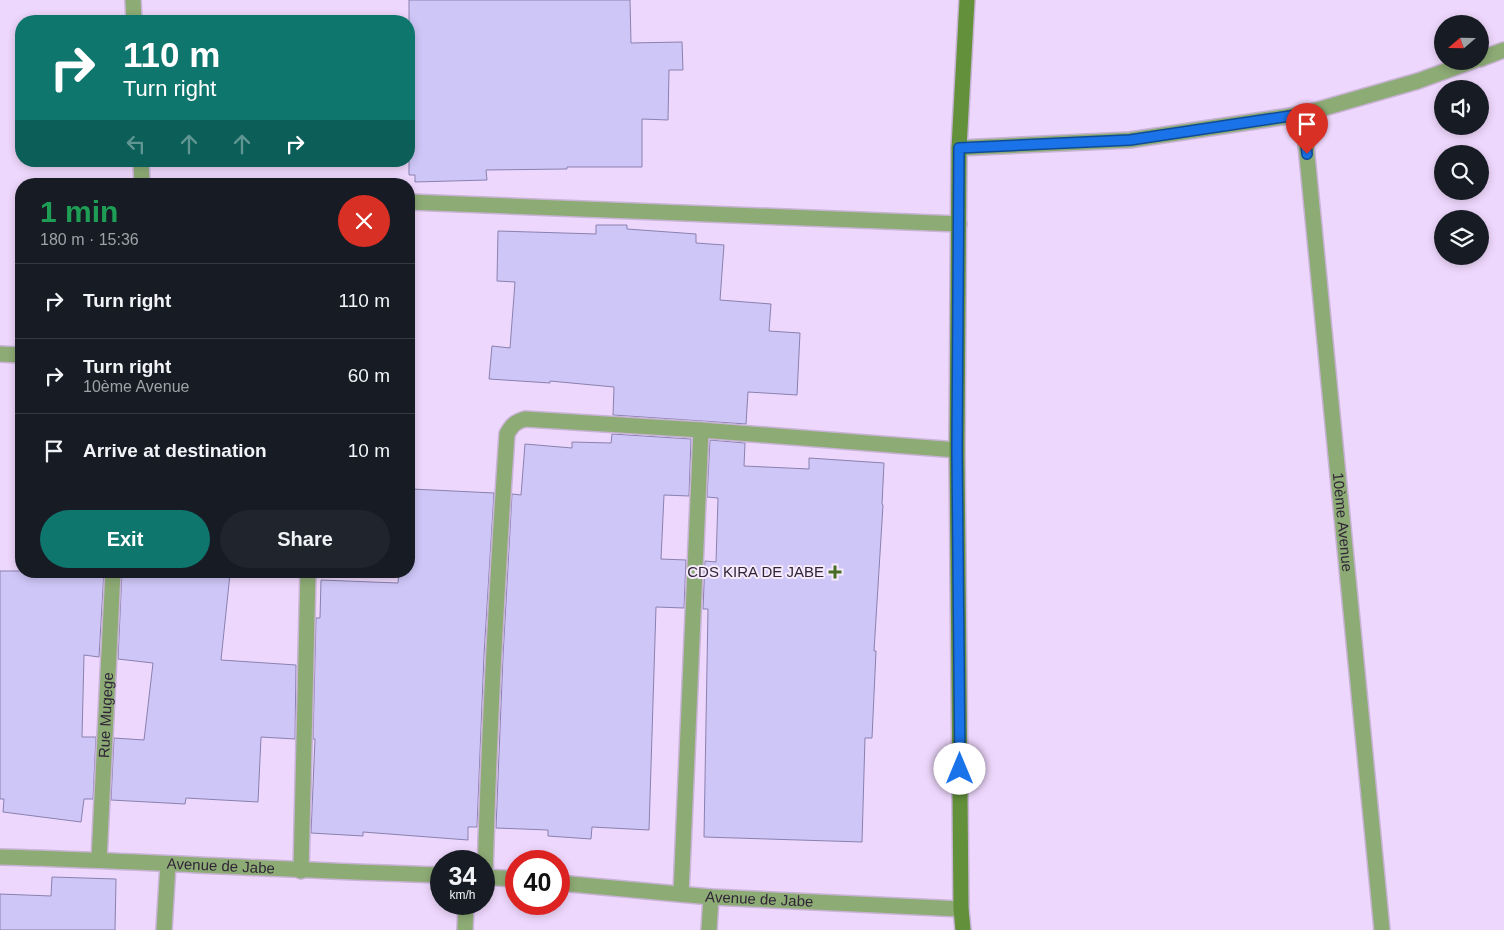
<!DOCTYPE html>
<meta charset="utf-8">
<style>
body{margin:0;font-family:Helvetica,sans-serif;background:#20242c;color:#f1f3f6;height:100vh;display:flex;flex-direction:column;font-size:19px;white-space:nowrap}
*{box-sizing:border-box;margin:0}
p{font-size:16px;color:#9ea1a6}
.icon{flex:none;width:28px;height:28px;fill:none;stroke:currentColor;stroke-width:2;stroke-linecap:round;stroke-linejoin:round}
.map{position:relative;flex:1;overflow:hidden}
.sheet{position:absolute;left:15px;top:178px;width:400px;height:400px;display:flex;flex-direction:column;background:#171b24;border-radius:20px;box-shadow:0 2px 8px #0003}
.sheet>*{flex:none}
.hud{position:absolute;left:15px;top:15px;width:400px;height:152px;border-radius:20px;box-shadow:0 2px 8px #0003;background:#0f766e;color:#fff;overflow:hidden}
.needle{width:32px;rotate:250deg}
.buttons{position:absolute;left:1434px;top:15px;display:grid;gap:10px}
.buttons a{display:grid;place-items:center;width:55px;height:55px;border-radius:50%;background:#171b24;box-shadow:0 2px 8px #0003;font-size:25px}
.speed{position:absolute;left:430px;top:850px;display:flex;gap:10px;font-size:25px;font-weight:700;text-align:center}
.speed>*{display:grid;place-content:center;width:65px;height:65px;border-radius:50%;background:#171b24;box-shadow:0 2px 8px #0003;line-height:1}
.speed small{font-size:12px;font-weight:400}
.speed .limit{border:8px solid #d22;background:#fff;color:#111}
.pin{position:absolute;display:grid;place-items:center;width:42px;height:42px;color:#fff;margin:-51px -21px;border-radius:50% 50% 50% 0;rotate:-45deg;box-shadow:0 0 5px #0007}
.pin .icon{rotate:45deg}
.me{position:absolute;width:55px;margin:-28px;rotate:0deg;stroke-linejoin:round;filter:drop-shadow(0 0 4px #0008)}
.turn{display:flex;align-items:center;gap:18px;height:105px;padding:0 25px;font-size:22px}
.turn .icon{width:65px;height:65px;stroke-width:2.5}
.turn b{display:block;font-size:35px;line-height:42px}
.lanes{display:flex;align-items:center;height:48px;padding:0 25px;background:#0003;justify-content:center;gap:25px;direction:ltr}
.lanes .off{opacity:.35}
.round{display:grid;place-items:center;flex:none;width:52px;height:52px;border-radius:26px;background:#20242c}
.overview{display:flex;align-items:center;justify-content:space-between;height:85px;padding:0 25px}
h1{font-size:30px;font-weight:700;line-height:38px;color:#1e9e55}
.cta{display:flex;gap:10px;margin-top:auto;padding:10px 25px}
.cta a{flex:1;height:58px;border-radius:30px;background:#0f766e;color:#fff;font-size:20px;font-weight:700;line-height:58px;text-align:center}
.cta a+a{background:#20242c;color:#f1f3f6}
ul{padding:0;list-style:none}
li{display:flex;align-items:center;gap:15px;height:75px;padding:0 25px;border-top:1px solid #363941}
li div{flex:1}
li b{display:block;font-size:19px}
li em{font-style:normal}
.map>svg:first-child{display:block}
.building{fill:#cec6f7;stroke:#8981af}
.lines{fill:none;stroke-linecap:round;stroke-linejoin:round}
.street-casing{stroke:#c8b3d5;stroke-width:18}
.secondary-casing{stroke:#c8b3d5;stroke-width:18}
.street{stroke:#8dab75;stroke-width:15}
.secondary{stroke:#63903a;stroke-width:15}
.route-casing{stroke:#114b97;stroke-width:12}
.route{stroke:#1a73e8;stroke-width:9}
.poi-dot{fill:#486c25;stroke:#f5e9fc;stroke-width:2}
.labels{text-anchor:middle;stroke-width:4;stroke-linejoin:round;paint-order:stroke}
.street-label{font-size:15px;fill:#302537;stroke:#f5e9fc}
.poi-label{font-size:15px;fill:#302537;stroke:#f5e9fc;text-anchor:end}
</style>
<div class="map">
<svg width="1504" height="930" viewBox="0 0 1504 930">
<rect width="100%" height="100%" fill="#eed7fc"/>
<g class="building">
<polygon points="409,0 630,0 631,43 682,42 683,70 669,70 668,120 642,119 642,167 567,167 567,169 486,170 487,180 415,182 415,175 409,175"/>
<polygon points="596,225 627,225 627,229 696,234 696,243 724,245 720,300 771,304 769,331 800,333 797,395 748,392 746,424 613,415 614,387 550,381 550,383 489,379 492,346 510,348 515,282 497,281 498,231 596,234"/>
<polygon points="612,434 691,439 689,496 664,495 661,559 686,560 684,608 656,607 649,830 592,827 591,839 548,836 548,830 496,828 503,656 512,494 521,495 525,444 572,448 572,442 611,443"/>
<polygon points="710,440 745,443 744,466 809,469 809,458 884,463 882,504 883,505 874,651 876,651 872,738 865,738 862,842 704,837 708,609 703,609 705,561 716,562 718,498 707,497"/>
<polygon points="412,489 494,493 484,655 477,827 468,827 468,840 363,832 363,836 311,833 315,739 313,739 316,618 320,618 321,580 398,583 399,571 409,571"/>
<polygon points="0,571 104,571 99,657 84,655 82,737 96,737 93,799 84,799 81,822 3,812 4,799 0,799"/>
<polygon points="122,571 204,571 230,574 221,660 296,665 295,739 261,737 258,802 186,798 185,804 111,800 114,738 144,740 153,663 118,659"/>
<polygon points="52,877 116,879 115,930 0,930 0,894 51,896"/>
</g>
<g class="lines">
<g class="street-casing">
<g id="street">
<polyline points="133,0 134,21"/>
<polyline points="1480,59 1504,50"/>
<path id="s1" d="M1303 114 1382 930"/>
<polyline points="959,148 1130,140 1303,114 1418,81 1473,61"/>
<polyline points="141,161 142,184"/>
<polyline points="409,202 959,224"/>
<polyline points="0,354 21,355"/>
<path id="s2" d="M0 857C147 861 294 871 441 875"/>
<path id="s3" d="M99 860 113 571"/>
<polyline points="301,871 308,571"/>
<polyline points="484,877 516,879"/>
<path d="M485 877C489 729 497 581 507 434 512 425 515 422 525 419L701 430 957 450"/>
<path id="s4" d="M559 883 711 897 961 909"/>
<polyline points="681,894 701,430"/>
<polyline points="164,930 168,864"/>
<polyline points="465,930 466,904"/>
<polyline points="709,930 711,897"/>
</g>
</g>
<g class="secondary-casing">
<polyline id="secondary" points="963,930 961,909 957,450 959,148 967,0"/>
</g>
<use href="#street" class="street"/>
<use href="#secondary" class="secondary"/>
</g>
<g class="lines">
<g class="route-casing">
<polyline id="route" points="960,769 957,450 959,148 1130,140 1303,114 1307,154"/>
</g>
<use href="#route" class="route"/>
</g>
<path class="poi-dot" d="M832.5 564.5h5v5h5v5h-5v5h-5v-5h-5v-5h5z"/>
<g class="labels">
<g class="street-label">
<text dy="5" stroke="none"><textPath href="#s1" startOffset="410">10ème Avenue</textPath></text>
<text dy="5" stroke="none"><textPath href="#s3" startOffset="145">Rue Mugege</textPath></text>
<text dy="5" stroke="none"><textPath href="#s2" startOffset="221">Avenue de Jabe</textPath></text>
<text dy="5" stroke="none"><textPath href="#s4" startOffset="201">Avenue de Jabe</textPath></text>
</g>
<g class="poi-label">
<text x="824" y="577">CDS KIRA DE JABE</text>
</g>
</g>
</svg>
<div class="buttons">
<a><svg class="needle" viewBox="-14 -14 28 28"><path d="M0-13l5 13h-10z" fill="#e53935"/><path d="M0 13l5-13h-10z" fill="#9ea1a6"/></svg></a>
<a><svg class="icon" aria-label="sound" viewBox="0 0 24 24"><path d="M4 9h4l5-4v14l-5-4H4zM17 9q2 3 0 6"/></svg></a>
<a><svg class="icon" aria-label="search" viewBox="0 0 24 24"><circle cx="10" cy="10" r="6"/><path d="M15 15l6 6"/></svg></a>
<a><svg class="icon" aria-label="layers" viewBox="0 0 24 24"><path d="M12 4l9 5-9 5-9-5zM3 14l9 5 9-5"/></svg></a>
</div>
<div class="speed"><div>34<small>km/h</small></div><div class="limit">40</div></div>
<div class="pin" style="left:1307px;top:154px;background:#d93025"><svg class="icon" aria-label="arrive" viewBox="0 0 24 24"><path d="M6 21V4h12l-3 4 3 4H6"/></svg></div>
<svg class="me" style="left:960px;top:769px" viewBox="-20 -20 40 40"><circle r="19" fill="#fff"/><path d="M0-13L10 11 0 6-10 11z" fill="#1a73e8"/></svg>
<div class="hud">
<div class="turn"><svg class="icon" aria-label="right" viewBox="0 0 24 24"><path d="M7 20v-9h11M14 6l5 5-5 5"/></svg><div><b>110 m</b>Turn right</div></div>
<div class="lanes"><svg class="icon off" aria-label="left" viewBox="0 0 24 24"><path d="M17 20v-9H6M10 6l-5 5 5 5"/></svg><svg class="icon off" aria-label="ahead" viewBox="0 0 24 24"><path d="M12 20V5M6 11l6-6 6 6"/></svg><svg class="icon off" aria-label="ahead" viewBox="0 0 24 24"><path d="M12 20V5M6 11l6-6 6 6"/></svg><svg class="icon" aria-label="right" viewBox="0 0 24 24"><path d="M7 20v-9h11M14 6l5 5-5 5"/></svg></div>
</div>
<section class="sheet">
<div class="overview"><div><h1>1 min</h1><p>180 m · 15:36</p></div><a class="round" style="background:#d93025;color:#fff"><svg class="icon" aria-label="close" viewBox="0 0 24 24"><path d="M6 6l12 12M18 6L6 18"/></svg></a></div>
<ul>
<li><svg class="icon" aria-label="right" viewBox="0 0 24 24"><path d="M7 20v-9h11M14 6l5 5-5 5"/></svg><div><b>Turn right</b></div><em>110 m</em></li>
<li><svg class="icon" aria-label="right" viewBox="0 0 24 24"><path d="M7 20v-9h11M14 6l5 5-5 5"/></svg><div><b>Turn right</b><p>10ème Avenue</p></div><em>60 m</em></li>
<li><svg class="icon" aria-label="arrive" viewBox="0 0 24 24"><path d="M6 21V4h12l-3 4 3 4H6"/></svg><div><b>Arrive at destination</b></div><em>10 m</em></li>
</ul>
<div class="cta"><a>Exit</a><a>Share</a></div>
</section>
</div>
